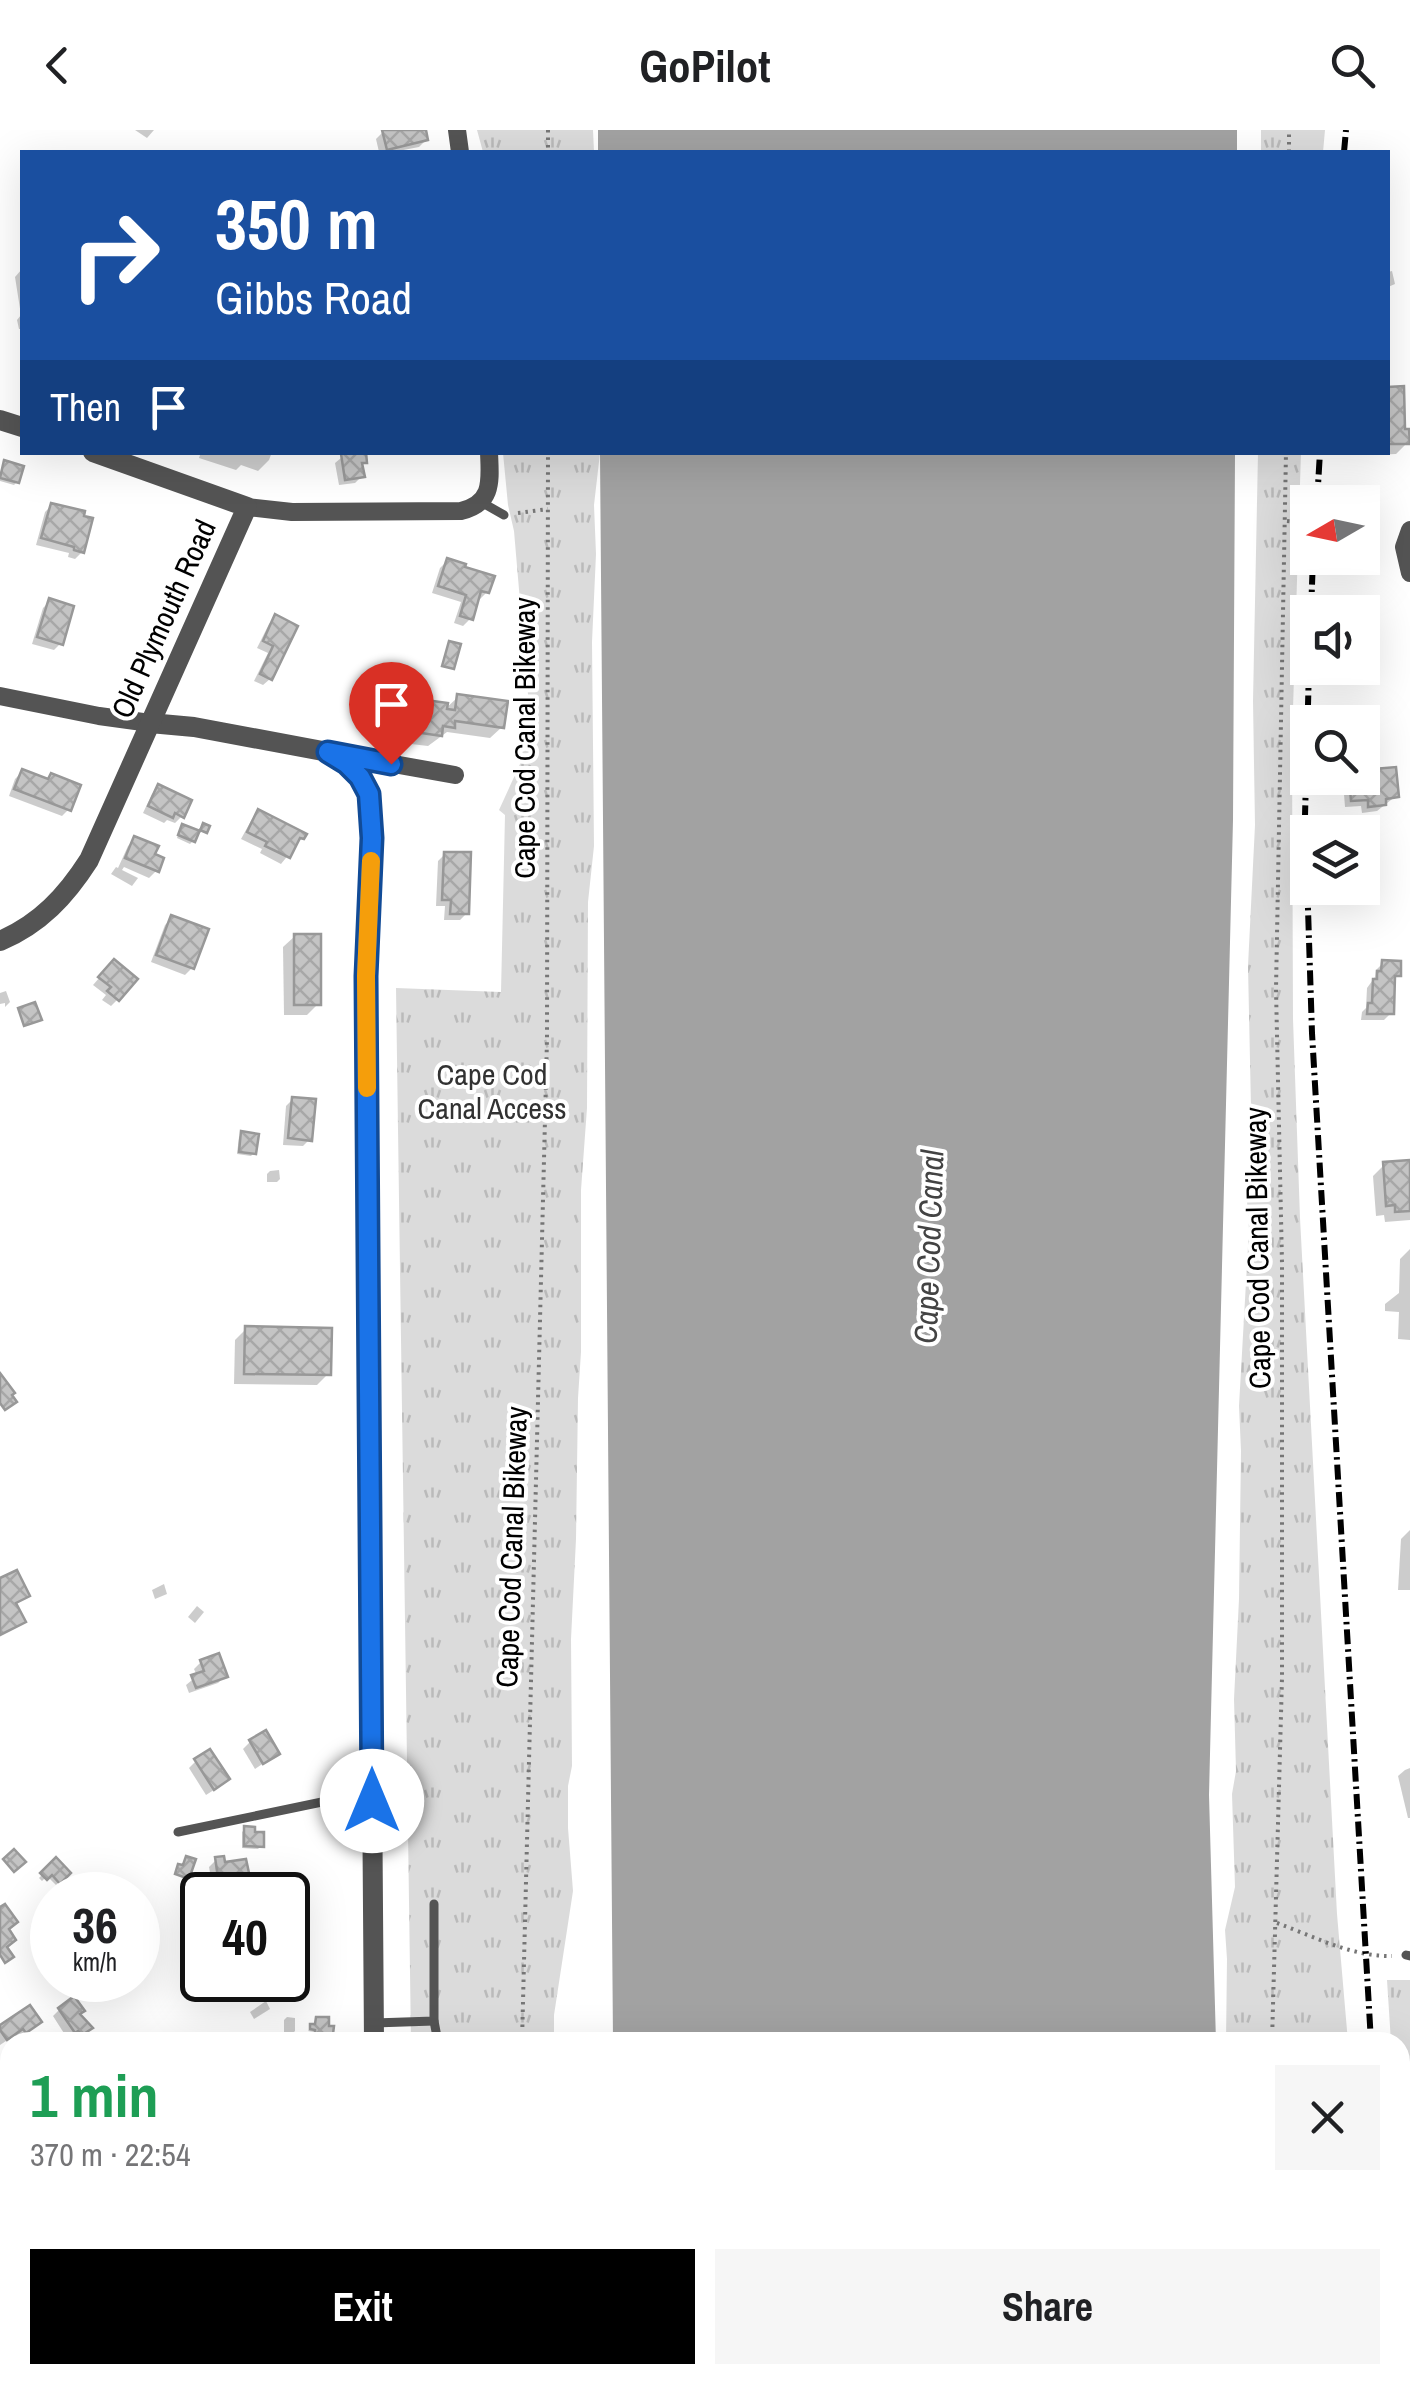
<!DOCTYPE html>
<meta charset="utf-8">
<style>
body{margin:0;font-family:"Archivo Narrow",sans-serif;background:#f6f6f6;color:#202124;height:100vh;display:flex;flex-direction:column;font-size:38px;white-space:nowrap}
*{box-sizing:border-box;margin:0}
p{font-size:32px;color:#757577}
.icon{flex:none;width:55px;height:55px;fill:none;stroke:currentColor;stroke-width:2;stroke-linecap:round;stroke-linejoin:round}
.map{position:relative;flex:1;overflow:hidden}
.drawer{position:absolute;left:0px;top:1902px;width:1410px;height:352px;display:flex;flex-direction:column;background:#fff;border-radius:30px 30px 0 0;box-shadow:0 10px 40px #0002}
.drawer>*{flex:none}
.hud{position:absolute;left:20px;top:20px;width:1370px;height:305px;border-radius:0px;box-shadow:0 10px 40px #0002;background:#1a4fa0;color:#fff;overflow:hidden}
.needle{width:65px;rotate:261deg}
.buttons{position:absolute;left:1290px;top:355px;display:grid;gap:20px}
.buttons a{display:grid;place-items:center;width:90px;height:90px;border-radius:0px;background:#fff;box-shadow:0 10px 40px #0002;font-size:50px}
.speed{position:absolute;left:30px;top:1742px;display:flex;gap:20px;font-size:50px;font-weight:700;text-align:center}
.speed>*{display:grid;place-content:center;width:130px;height:130px;border-radius:50%;background:#fff;box-shadow:0 10px 40px #0002;line-height:1}
.speed small{font-size:25px;font-weight:400}
.speed .limit{border:5px solid #111;border-radius:15px;background:#fff;color:#111}
.pin{position:absolute;display:grid;place-items:center;width:85px;height:85px;color:#fff;margin:-102px -42px;border-radius:50% 50% 50% 0;rotate:-45deg;box-shadow:0 0 10px #0007}
.pin .icon{rotate:45deg}
.me{position:absolute;width:110px;margin:-55px;rotate:0deg;stroke-linejoin:round;filter:drop-shadow(0 0 8px #0008)}
.turn{display:flex;align-items:center;gap:35px;height:210px;padding:0 30px;font-size:45px}
.turn .icon{width:130px;height:130px;stroke-width:2.5}
.turn b{display:block;font-size:70px;line-height:85px}
.then{display:flex;align-items:center;height:95px;padding:0 30px;background:#0003;gap:20px;font-size:38px}
.round{display:grid;place-items:center;flex:none;width:105px;height:105px;border-radius:0px;background:#f6f6f6}
.overview{display:flex;align-items:center;justify-content:space-between;height:170px;padding:0 30px}
h1{font-size:60px;font-weight:800;line-height:75px;color:#1e9e55}
.cta{display:flex;gap:20px;margin-top:auto;padding:20px 30px}
.cta a{flex:1;height:115px;border-radius:0px;background:#000;color:#fff;font-size:40px;font-weight:800;line-height:115px;text-align:center}
.cta a+a{background:#f6f6f6;color:#202124}
header{display:flex;justify-content:space-between;align-items:center;height:130px;padding:0 30px;background:#fff;font-size:45px;font-weight:800}
.map>svg:first-child{display:block}
.park{fill:url(#park-tufts)}
.water{fill:#a2a2a2}
.shadow{fill:#0003}
.building{fill:url(#building-cross-hatch);stroke:#989898;stroke-width:2.5}
.lines{fill:none;stroke-linecap:round;stroke-linejoin:round}
.path{stroke:#767676;stroke-width:4;stroke-dasharray:2.5 5;stroke-linecap:butt}
.service{stroke:#545454;stroke-width:9}
.minor{stroke:#545454;stroke-width:18}
.tertiary{stroke:#545454;stroke-width:20}
.rail{stroke:#000;stroke-width:6;stroke-dasharray:15 5 2.5 5;stroke-linecap:butt}
.route-casing{stroke:#114b97;stroke-width:25}
.route{stroke:#1a73e8;stroke-width:18}
.slow{stroke:#f59e0b;stroke-width:18}
.labels{text-anchor:middle;stroke-width:8;stroke-linejoin:round;paint-order:stroke}
.street-label{font-size:30px;fill:#000;stroke:#fff}
.park-label{font-size:30px;fill:#323232;stroke:#fff}
.water-label{font-size:32px;font-style:italic;fill:#434343;stroke:#fff}
</style>
<header><svg class="icon" aria-label="back" viewBox="0 0 24 24"><path d="M15 5l-7 7 7 7"/></svg>GoPilot<svg class="icon" aria-label="search" viewBox="0 0 24 24"><circle cx="10" cy="10" r="6"/><path d="M15 15l6 6"/></svg></header>
<div class="map">
<svg width="1410" height="2253" viewBox="0 0 1410 2253">
<defs>
<pattern id="park-tufts" width="24" height="20" patternUnits="userSpaceOnUse" patternTransform="scale(2.5)"><rect width="24" height="20" fill="#dbdbdb"/><path d="M3 7l-1-3M5 7V3M7 7l1-3M15 17l-1-3M17 17v-4M19 17l1-3" fill="none" stroke="#bababa"/></pattern>
<pattern id="building-cross-hatch" width="8" height="8" patternUnits="userSpaceOnUse" patternTransform="scale(2.5)"><rect width="8" height="8" fill="#c4c4c4"/><path d="M0 0l8 8M0 8l8-8" fill="none" stroke="#a7a7a7"/></pattern>
</defs>
<rect width="100%" height="100%" fill="#fff"/>
<g class="park">
<polygon points="477,0 593,0 594,22 483,22"/>
<polygon points="1261,0 1325,0 1323,22 1261,22"/>
<polygon points="1301,322 1292,611 1293,889 1300,1088 1337,1784 1348,1912 1226,1912 1227,1829 1225,1800 1235,1757 1232,1664 1236,1641 1234,1569 1239,1469 1241,1321 1239,1276 1249,1099 1247,1071 1251,978 1248,836 1255,695 1253,571 1258,323"/>
<polygon points="503,323 600,323 594,375 596,424 592,512 594,716 588,772 587,978 581,1060 581,1222 578,1268 576,1409 571,1509 572,1636 568,1656 568,1698 573,1761 554,1885 554,1912 411,1912 396,858 501,862 505,685 499,680 520,634 530,588 514,401 508,375"/>
<polygon points="1387,1850 1410,1850 1410,2196 1400,2046 1400,1912 1391,1912"/>
<polygon points="419,2245 560,2245 561,2253 419,2253"/>
<polygon points="1236,2245 1369,2245 1370,2253 1237,2253"/>
</g>
<g class="water">
<rect x="598" y="0" width="639" height="22"/>
<polygon points="600,323 1235,323 1233,690 1209,1665 1216,1912 613,1912"/>
<polygon points="615,2245 1225,2245 1226,2253 615,2253"/>
</g>
<g class="shadow">
<polygon points="135,0 154,0 147,8"/>
<polygon points="393,0 424,0 426,10 419,17 393,22 379,22 376,9 383,2"/>
<polygon points="22,139 22,199 19,199 17,190 21,185 15,147"/>
<polygon points="1392,141 1395,154 1388,157 1388,142"/>
<polygon points="1388,259 1401,259 1402,302 1407,313 1396,324 1374,325 1374,322 1388,322"/>
<polygon points="201,322 272,322 269,330 258,341 241,335 236,340 199,328"/>
<polygon points="340,322 363,322 364,332 360,336 362,346 355,353 339,355 335,333 341,328"/>
<polygon points="5,333 17,352 14,355 0,351 0,343"/>
<polygon points="52,375 82,422 75,429 68,427 69,423 36,415 45,382"/>
<polygon points="447,431 487,462 480,469 477,468 470,489 463,496 454,493 461,472 432,463 440,438"/>
<polygon points="50,471 61,513 54,520 32,514 43,478"/>
<polygon points="276,487 270,549 263,555 254,551 268,523 257,518 269,494"/>
<polygon points="458,567 502,597 490,608 447,602 428,616 411,614 415,583 426,572 444,580"/>
<polygon points="22,642 69,679 62,686 9,666 15,649"/>
<polygon points="1346,648 1362,648 1396,666 1377,681 1362,683 1361,676 1345,677 1343,651"/>
<polygon points="159,657 182,686 175,693 167,690 164,693 143,683 152,664"/>
<polygon points="258,682 302,708 281,734 260,723 262,719 241,709 252,689"/>
<polygon points="180,700 193,711 190,714 177,708"/>
<polygon points="135,709 152,725 156,741 149,748 124,737 122,740 138,748 132,756 111,744 116,737 118,738 128,716"/>
<polygon points="445,724 467,783 460,790 444,790 445,776 436,776 438,731"/>
<polygon points="172,788 192,838 185,845 151,832 165,795"/>
<polygon points="295,806 318,874 307,885 284,885 283,817"/>
<polygon points="1383,833 1398,845 1392,851 1391,883 1384,890 1361,890 1362,882 1366,878 1367,858 1375,847 1376,840"/>
<polygon points="107,839 117,870 111,876 102,870 106,865 93,855"/>
<polygon points="6,861 10,872 5,877 5,873 0,874 0,863"/>
<polygon points="293,969 310,1009 303,1016 283,1015 286,976"/>
<polygon points="242,1004 254,1023 251,1026 237,1024 239,1007"/>
<polygon points="1410,1032 1410,1090 1385,1092 1384,1085 1376,1086 1373,1046 1384,1035"/>
<polygon points="279,1040 280,1049 277,1052 267,1052 267,1044 270,1041"/>
<polygon points="1410,1119 1410,1210 1398,1209 1399,1182 1385,1181 1385,1174 1399,1163 1400,1129"/>
<polygon points="246,1199 328,1244 317,1255 234,1254 235,1210"/>
<polygon points="1410,1400 1410,1460 1398,1460 1401,1409"/>
<polygon points="164,1454 167,1464 155,1469 152,1460"/>
<polygon points="197,1476 204,1482 195,1493 188,1487"/>
<polygon points="201,1532 225,1546 218,1553 189,1563 186,1555 197,1546 194,1539"/>
<polygon points="250,1612 277,1624 255,1639 243,1619"/>
<polygon points="196,1631 220,1656 206,1665 189,1638"/>
<polygon points="1410,1638 1410,1688 1408,1688 1398,1646 1405,1640"/>
<polygon points="245,1699 261,1716 258,1719 242,1718 242,1702"/>
<polygon points="216,1730 223,1735 246,1743 239,1750 212,1754 209,1737"/>
<polygon points="56,1731 68,1743 56,1755 47,1746 42,1751 39,1748"/>
<polygon points="288,1794 306,1795 305,1824 298,1831 288,1831"/>
<polygon points="232,1850 238,1853 250,1850 252,1854 237,1865 229,1853"/>
<polygon points="266,1871 270,1879 254,1889 250,1882"/>
<polygon points="59,1880 77,1885 83,1904 74,1910 71,1906 67,1908 53,1886"/>
<polygon points="287,1887 295,1888 295,1901 292,1904 284,1903 284,1890"/>
<polygon points="317,1889 331,1903 328,1906 313,1905 314,1902 308,1901"/>
<polygon points="0,1898 32,1898 18,1908 15,1905 0,1915"/>
<polygon points="100,1904 106,1912 88,1912"/>
<polygon points="208,2245 233,2245 238,2253 211,2253"/>
<polygon points="283,2245 301,2245 302,2252 284,2253"/>
<polygon points="322,2245 345,2245 342,2248 322,2251"/>
</g>
<g class="building">
<polygon points="382,0 426,0 428,10 387,20"/>
<polygon points="1404,256 1405,299 1409,299 1410,314 1388,314 1388,257"/>
<polygon points="366,322 367,333 362,333 365,347 345,350 341,324"/>
<polygon points="4,330 24,336 19,353 0,348"/>
<polygon points="51,373 85,381 84,386 93,388 84,423 74,420 74,417 41,408"/>
<polygon points="447,428 466,434 465,437 495,446 489,463 481,461 473,490 460,486 466,465 438,456"/>
<polygon points="49,468 74,476 63,515 37,507"/>
<polygon points="275,484 298,496 272,550 260,544 273,516 263,511"/>
<polygon points="449,511 461,514 454,539 442,536"/>
<polygon points="457,564 508,571 504,598 455,591 455,598 443,596 442,606 421,603 425,570 448,573 447,579 455,580"/>
<polygon points="1396,637 1399,667 1386,669 1386,675 1368,677 1368,670 1351,671 1349,648 1362,648 1362,640"/>
<polygon points="22,639 48,649 51,643 81,655 71,681 14,659"/>
<polygon points="158,654 192,670 184,688 175,683 173,688 148,676"/>
<polygon points="258,679 307,704 304,709 300,708 290,728 265,716 267,712 247,702"/>
<polygon points="203,693 210,696 207,703 200,700 195,712 178,705 182,694 200,701"/>
<polygon points="134,706 159,716 155,724 164,728 159,742 125,728"/>
<polygon points="444,722 471,722 469,784 450,784 451,770 442,770"/>
<polygon points="171,785 209,799 194,839 156,825"/>
<rect x="294" y="804" width="27" height="71"/>
<polygon points="114,829 138,849 119,871 107,861 111,857 98,847"/>
<polygon points="1382,830 1401,831 1401,846 1395,846 1394,884 1367,884 1368,873 1372,873 1373,849 1377,849 1377,841 1381,841"/>
<polygon points="35,872 42,890 24,896 18,878"/>
<polygon points="292,967 316,969 312,1011 288,1008"/>
<polygon points="241,1001 259,1004 256,1024 239,1022"/>
<polygon points="1410,1030 1410,1081 1395,1082 1395,1075 1386,1076 1383,1032"/>
<polygon points="245,1196 332,1198 331,1245 244,1244"/>
<polygon points="0,1243 15,1263 12,1265 17,1272 5,1280 0,1273"/>
<polygon points="17,1440 30,1466 16,1473 26,1492 0,1505 0,1448"/>
<polygon points="219,1523 228,1547 196,1558 191,1545 204,1541 200,1530"/>
<polygon points="266,1600 280,1624 263,1634 249,1610"/>
<polygon points="210,1619 230,1649 214,1660 194,1629"/>
<polygon points="244,1696 255,1697 255,1702 264,1702 264,1717 244,1716"/>
<polygon points="14,1719 26,1732 14,1742 3,1729"/>
<polygon points="186,1726 196,1729 189,1749 175,1744 178,1734 183,1735"/>
<polygon points="224,1726 225,1732 246,1729 249,1743 218,1748 215,1727"/>
<polygon points="56,1727 71,1743 60,1754 52,1745 47,1750 40,1743"/>
<polygon points="5,1774 18,1792 9,1799 16,1810 7,1817 14,1827 5,1833 0,1825 0,1777"/>
<polygon points="288,1792 308,1792 307,1825 288,1824"/>
<polygon points="74,1866 85,1881 80,1884 93,1898 82,1905 78,1901 75,1903 58,1878"/>
<polygon points="30,1875 42,1892 26,1903 23,1899 7,1910 0,1900 0,1895"/>
<polygon points="316,1887 329,1887 329,1896 334,1896 333,1904 315,1903 315,1900 310,1899 310,1894 315,1894"/>
</g>
<g class="lines">
<g class="path">
<polyline points="548,0 548,22"/>
<polyline points="1289,22 1289,0"/>
<polyline points="518,383 548,379"/>
<polyline points="1287,391 1308,393"/>
<path d="M1277 1793C1313 1806 1352 1827 1392 1826"/>
<polyline points="522,1912 547,909 548,322"/>
<polyline points="1272,1912 1282,1548 1282,1133 1276,859 1286,322"/>
<polyline points="0,2129 10,2128"/>
<polyline points="1271,2245 1271,2253"/>
<polyline points="520,2253 520,2245"/>
</g>
<g class="service">
<polyline points="481,372 504,385"/>
<polyline points="178,1702 370,1662"/>
<polyline points="1406,1825 1410,1826"/>
<polyline points="434,1891 438,1912"/>
<polyline points="374,1893 434,1891 434,1774"/>
</g>
<g class="minor">
<polyline points="457,0 460,22"/>
<path d="M247 377 292 382 461 381C494 373 490 350 489 322"/>
<polyline points="1410,400 1404,417 1410,443"/>
<polyline points="0,566 99,586 150,593"/>
<polyline points="332,623 455,645"/>
<polyline points="0,2025 10,2039"/>
<polyline points="157,2245 163,2253"/>
</g>
<g class="tertiary">
<polyline points="0,290 22,297"/>
<polyline points="150,593 194,597 328,622 346,633 360,647 369,664 372,708 366,846 374,1912"/>
<path d="M0 811C40 794 66 766 89 730L247 377 93 322"/>
<polyline points="390,2245 392,2253"/>
</g>
<g class="rail">
<polyline points="1344,22 1346,0"/>
<polyline points="1317,372 1320,322"/>
<polyline points="1311,482 1313,428"/>
<polyline points="1309,538 1305,686 1312,903 1371,1912"/>
<polyline points="1391,2245 1391,2253"/>
</g>
</g>
<g class="lines">
<g class="route-casing">
<polyline id="route" points="372,1671 366,846 372,708 369,664 360,647 346,633 328,622 391,634"/>
</g>
<use href="#route" class="route"/>
<polyline class="slow" points="367,958 366,846 371,731"/>
</g>
<g class="labels">
<g class="street-label">
<text transform="translate(164 489) rotate(-66)" y="10">Old Plymouth Road</text>
<text transform="translate(525 608) rotate(-90)" y="10">Cape Cod Canal Bikeway</text>
<text transform="translate(1258 1118) rotate(-91)" y="10">Cape Cod Canal Bikeway</text>
<text transform="translate(512 1417) rotate(-88)" y="10">Cape Cod Canal Bikeway</text>
</g>
<g class="park-label">
<text x="492" y="955">Cape Cod<tspan x="492" dy="34">Canal Access</tspan></text>
</g>
<g class="water-label">
<text transform="translate(929 1117) rotate(-88)" y="11">Cape Cod Canal</text>
</g>
</g>
</svg>
<div class="buttons">
<a><svg class="needle" viewBox="-14 -14 28 28"><path d="M0-13l5 13h-10z" fill="#e53935"/><path d="M0 13l5-13h-10z" fill="#757577"/></svg></a>
<a><svg class="icon" aria-label="sound" viewBox="0 0 24 24"><path d="M4 9h4l5-4v14l-5-4H4zM17 9q2 3 0 6"/></svg></a>
<a><svg class="icon" aria-label="search" viewBox="0 0 24 24"><circle cx="10" cy="10" r="6"/><path d="M15 15l6 6"/></svg></a>
<a><svg class="icon" aria-label="layers" viewBox="0 0 24 24"><path d="M12 4l9 5-9 5-9-5zM3 14l9 5 9-5"/></svg></a>
</div>
<div class="speed"><div>36<small>km/h</small></div><div class="limit">40</div></div>
<div class="pin" style="left:391px;top:634px;background:#d93025"><svg class="icon" aria-label="arrive" viewBox="0 0 24 24"><path d="M6 21V4h12l-3 4 3 4H6"/></svg></div>
<svg class="me" style="left:372px;top:1671px" viewBox="-20 -20 40 40"><circle r="19" fill="#fff"/><path d="M0-13L10 11 0 6-10 11z" fill="#1a73e8"/></svg>
<div class="hud">
<div class="turn"><svg class="icon" aria-label="right" viewBox="0 0 24 24"><path d="M7 20v-9h11M14 6l5 5-5 5"/></svg><div><b>350 m</b>Gibbs Road</div></div>
<div class="then">Then<svg class="icon" aria-label="arrive" viewBox="0 0 24 24"><path d="M6 21V4h12l-3 4 3 4H6"/></svg></div>
</div>
<section class="drawer">
<div class="overview"><div><h1>1 min</h1><p>370 m · 22:54</p></div><a class="round"><svg class="icon" aria-label="close" viewBox="0 0 24 24"><path d="M6 6l12 12M18 6L6 18"/></svg></a></div>
<div class="cta"><a>Exit</a><a>Share</a></div>
</section>
</div>
